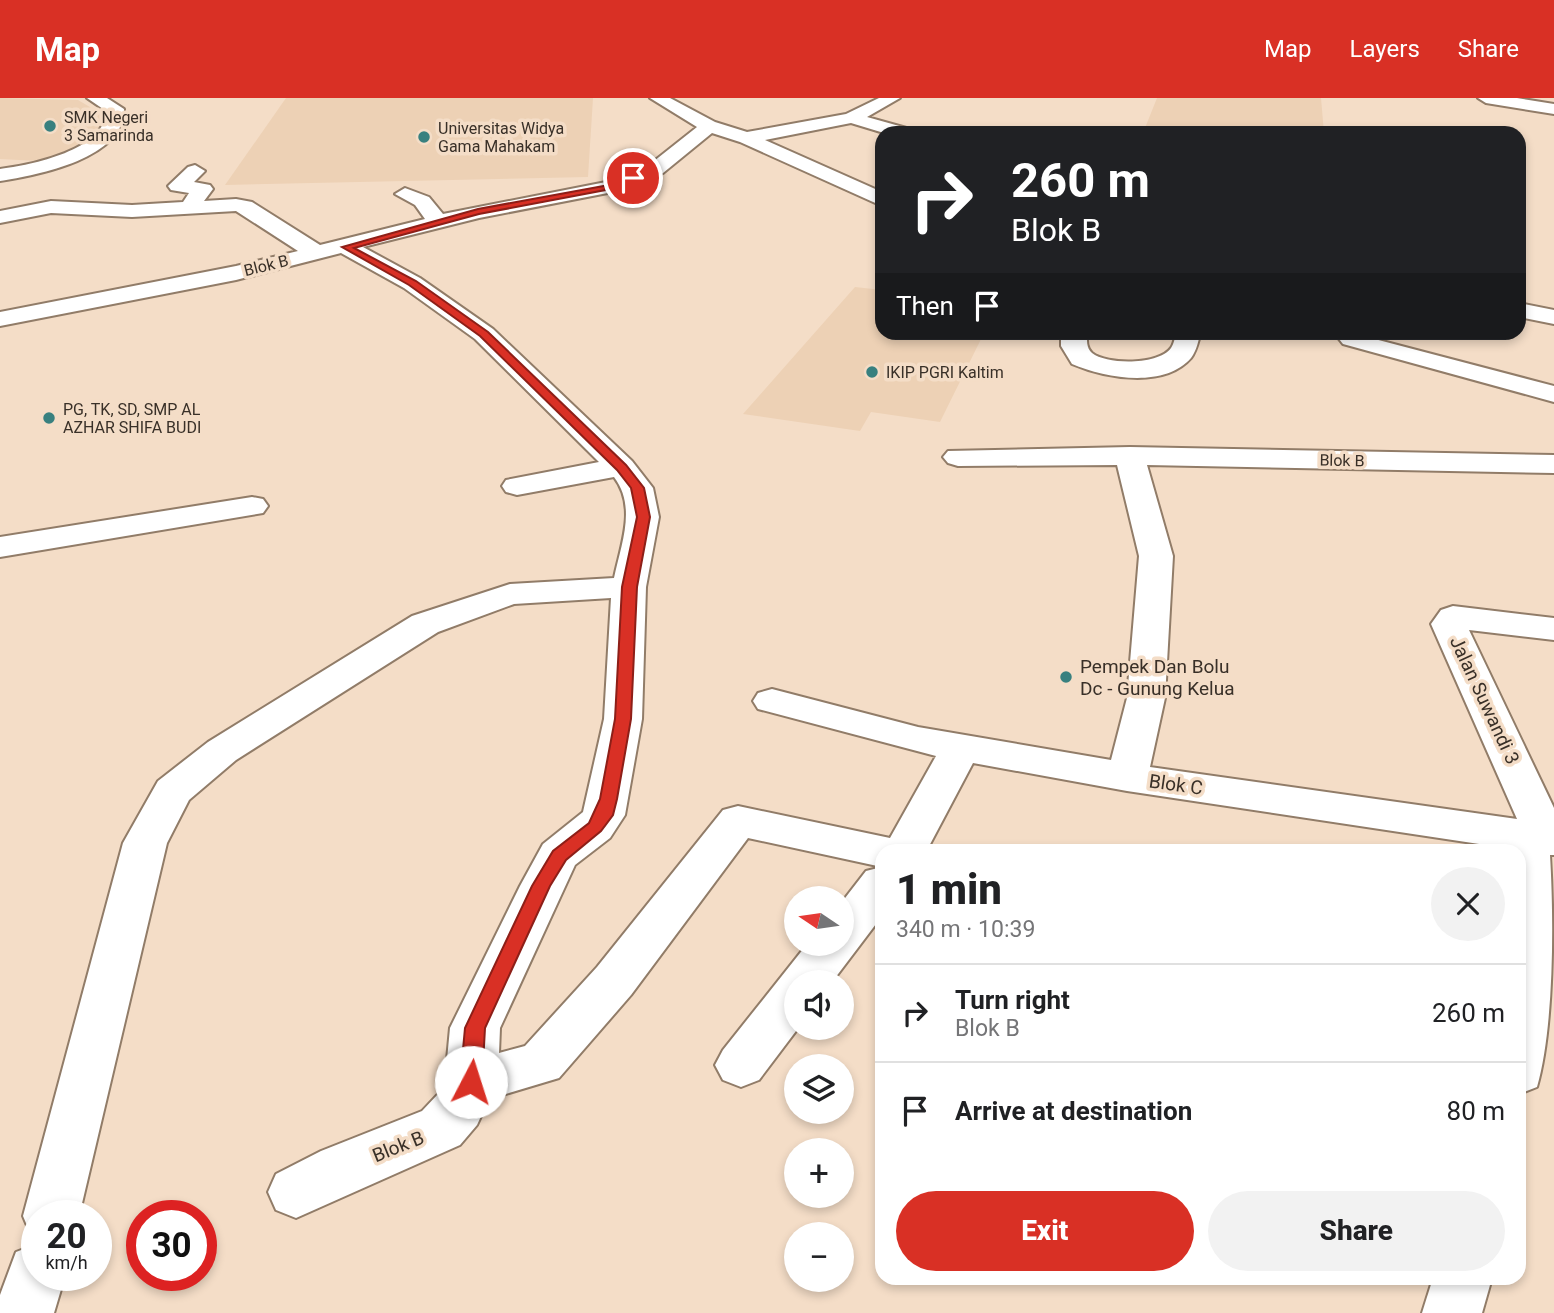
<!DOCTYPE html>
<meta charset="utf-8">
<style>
body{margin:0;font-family:Roboto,sans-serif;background:#f2f2f2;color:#202124;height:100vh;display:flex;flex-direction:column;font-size:26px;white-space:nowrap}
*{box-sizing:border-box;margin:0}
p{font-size:23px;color:#757577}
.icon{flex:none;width:38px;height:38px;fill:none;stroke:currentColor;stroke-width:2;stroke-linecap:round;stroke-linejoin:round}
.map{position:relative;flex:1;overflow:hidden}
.side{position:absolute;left:875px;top:746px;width:651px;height:441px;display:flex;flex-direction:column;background:#fff;border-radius:21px;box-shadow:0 4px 10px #0003}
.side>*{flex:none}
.top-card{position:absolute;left:875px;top:28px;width:651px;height:214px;border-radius:21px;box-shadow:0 4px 10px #0003;background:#202124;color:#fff;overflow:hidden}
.needle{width:46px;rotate:283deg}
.controls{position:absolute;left:784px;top:788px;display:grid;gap:14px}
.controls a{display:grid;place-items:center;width:70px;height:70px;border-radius:50%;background:#fff;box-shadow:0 4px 10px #0003;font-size:35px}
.speed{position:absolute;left:21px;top:1102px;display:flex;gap:14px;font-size:35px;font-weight:700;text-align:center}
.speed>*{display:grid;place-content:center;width:91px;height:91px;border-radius:50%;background:#fff;box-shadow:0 4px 10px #0003;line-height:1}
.speed small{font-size:18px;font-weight:400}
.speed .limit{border:10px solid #d22;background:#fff;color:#111}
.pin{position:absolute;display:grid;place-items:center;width:60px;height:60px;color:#fff;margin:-30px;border:4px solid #fff;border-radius:50%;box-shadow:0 2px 7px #0007}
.me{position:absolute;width:77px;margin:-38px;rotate:5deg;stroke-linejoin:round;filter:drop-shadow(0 0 5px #0008)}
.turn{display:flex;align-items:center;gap:24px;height:147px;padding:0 21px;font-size:32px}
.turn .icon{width:91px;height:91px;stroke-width:2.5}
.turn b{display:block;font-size:49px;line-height:60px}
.then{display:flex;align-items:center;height:66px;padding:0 21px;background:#0003;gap:14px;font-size:26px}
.round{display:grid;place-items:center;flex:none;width:74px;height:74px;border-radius:37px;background:#f2f2f2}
.summary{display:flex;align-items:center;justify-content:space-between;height:119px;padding:0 21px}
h1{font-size:42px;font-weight:800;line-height:52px}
.action{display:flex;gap:14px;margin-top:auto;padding:14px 21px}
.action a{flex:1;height:80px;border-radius:42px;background:#d93025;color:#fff;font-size:28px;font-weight:800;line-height:80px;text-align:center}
.action a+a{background:#f2f2f2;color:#202124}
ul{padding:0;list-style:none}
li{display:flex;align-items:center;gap:21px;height:98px;padding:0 21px;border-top:2px solid #e0e0e0}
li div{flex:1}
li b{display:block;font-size:26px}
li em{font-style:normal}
header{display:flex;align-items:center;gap:42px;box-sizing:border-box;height:98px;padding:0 35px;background:#d93025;color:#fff}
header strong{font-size:33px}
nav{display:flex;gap:38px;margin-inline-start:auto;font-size:24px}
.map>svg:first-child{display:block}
.built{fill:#edd1b5}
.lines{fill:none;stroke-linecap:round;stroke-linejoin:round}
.street-casing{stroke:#917c68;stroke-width:4}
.primary-casing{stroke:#917c68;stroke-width:4}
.street{fill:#fff;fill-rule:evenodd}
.primary{fill:#fff;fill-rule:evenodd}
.route{fill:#d93025;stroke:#8d1f18;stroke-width:2}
.poi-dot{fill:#38807f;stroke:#f4ddc7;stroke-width:2.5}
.labels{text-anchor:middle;stroke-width:7;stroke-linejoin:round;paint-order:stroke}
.far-poi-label{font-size:16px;fill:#393028;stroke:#f4ddc7;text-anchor:start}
.far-street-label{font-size:16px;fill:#393028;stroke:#f4ddc7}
.poi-label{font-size:19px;fill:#393028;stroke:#f4ddc7;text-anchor:start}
.street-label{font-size:19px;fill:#393028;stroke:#f4ddc7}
</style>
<header>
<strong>Map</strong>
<nav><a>Map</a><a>Layers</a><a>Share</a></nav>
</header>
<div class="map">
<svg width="1554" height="1215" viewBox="0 0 1554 1215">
<rect width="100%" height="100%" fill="#f4ddc7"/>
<g class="built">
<polygon points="0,0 78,2 105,18 96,37 66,56 38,63 0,61"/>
<polygon points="286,0 593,0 588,79 225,87"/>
<polygon points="1157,0 1321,0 1324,35 1143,35"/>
<polygon points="855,189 882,192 882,234 984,235 940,324 871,314 860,333 743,316"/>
</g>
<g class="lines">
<g class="street-casing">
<g id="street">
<path d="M87 0H107L124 11C125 60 39 77 0 83V71C31 67 106 52 106 13Z"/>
<path d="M650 0H670L715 24 747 34 846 16 879 0H900L867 19 910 31 913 35H884L851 25 765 42 882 94V108L740 44 712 35 663 75 618 93 479 120 363 149 420 180 493 231 632 363 653 390 659 419 646 489 642 621 625 717 610 740 575 767 500 930 499 955 525 948 597 869 723 712 738 708 890 740 936 658 758 611 753 603 758 595 772 591 918 629 1111 662 1127 600 1139 458 1117 367 958 368 948 365 943 359 948 353 1130 349 1554 357V375L1147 367 1173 458 1165 600 1150 669 1517 721 1431 526 1441 512 1453 508 1554 520V542L1469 532 1554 710V757H1550C1554 823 1554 930 1537 989L1519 996V752L1127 693 973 665 927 752H882V818L832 884H796V929H799L759 982 741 989 723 982 715 967 723 952 808 845H842V804L866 773 882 769 748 740 631 897 559 980 489 1001 477 1027 460 1047 296 1120 276 1112 268 1094 276 1076 321 1053 422 1013 439 995 445 983 450 930 520 788 543 746 583 714 604 621 611 500 514 506 438 534 236 662 189 702 167 745 79 1118H37V1139L31 1137 23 1118 123 745 158 683 208 644 412 518 510 486 614 480C621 446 637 409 614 379L517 397 506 394 502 388 506 382 599 364 475 241 404 190 341 155 236 182 0 228V214L236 168 298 153 236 113 132 119 51 115 0 125V113L51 103 132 107 183 104 189 95 171 92 168 88 188 69 195 67 205 73 194 84 210 87 213 91 204 103 236 101 252 104 320 147 425 121 415 107 395 96 405 90 429 99 443 116 606 84 649 67 697 29Z"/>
<polygon points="1519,205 1554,212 1554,226 1519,219"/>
<path d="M1061 234H1087C1087 242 1086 250 1092 255 1107 267 1159 267 1171 250 1174 246 1175 239 1176 234H1201C1198 243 1197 252 1191 260 1164 291 1105 280 1072 266L1061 248Z"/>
<polygon points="1348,234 1554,288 1554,304 1343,246 1339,241"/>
<polygon points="252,399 263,401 268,408 263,415 0,459 0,439"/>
<polygon points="37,1146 37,1178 65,1178 54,1215 0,1215 0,1197 16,1154"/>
<polygon points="1433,1180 1492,1180 1482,1215 1422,1215"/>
</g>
</g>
<g class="primary-casing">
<polygon id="primary" points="1478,0 1517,0 1554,6 1554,16 1486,5"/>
</g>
<use href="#street" class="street"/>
<use href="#primary" class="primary"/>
</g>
<polygon class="route" points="633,77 636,81 611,91 479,116 354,150 416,183 488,234 626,367 644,390 650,419 637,489 631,621 617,701 613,717 601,733 566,762 550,788 485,930 482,984 479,990 471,993 463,990 460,984 465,930 532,788 553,753 589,725 600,701 615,621 622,489 637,419 631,390 617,372 480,238 409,187 342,149 478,111 609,87"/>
<g class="poi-dot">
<circle cx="50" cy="28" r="7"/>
<circle cx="424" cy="39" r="7"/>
<circle cx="872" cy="274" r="7"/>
<circle cx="49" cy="320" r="7"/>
<circle cx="1066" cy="579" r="7"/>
</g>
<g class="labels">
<g class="far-poi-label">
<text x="64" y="25">SMK Negeri<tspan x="64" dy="18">3 Samarinda</tspan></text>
<text x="438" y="36">Universitas Widya<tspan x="438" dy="18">Gama Mahakam</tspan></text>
<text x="886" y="280">IKIP PGRI Kaltim</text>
<text x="63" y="317">PG, TK, SD, SMP AL<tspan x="63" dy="18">AZHAR SHIFA BUDI</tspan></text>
</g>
<g class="far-street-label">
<text transform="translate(266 167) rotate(-14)" y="6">Blok B</text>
<text transform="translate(1342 362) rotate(1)" y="6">Blok B</text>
</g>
<g class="poi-label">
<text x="1080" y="575">Pempek Dan Bolu<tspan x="1080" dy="22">Dc - Gunung Kelua</tspan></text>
</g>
<g class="street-label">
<text transform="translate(1485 602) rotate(65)" y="7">Jalan Suwandi 3</text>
<text transform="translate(1176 686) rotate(8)" y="7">Blok C</text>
<text transform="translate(398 1048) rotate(-22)" y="7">Blok B</text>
</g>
</g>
</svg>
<div class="controls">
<a><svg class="needle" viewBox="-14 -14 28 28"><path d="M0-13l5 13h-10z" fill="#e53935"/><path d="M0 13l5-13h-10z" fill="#757577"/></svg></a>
<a><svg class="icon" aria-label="sound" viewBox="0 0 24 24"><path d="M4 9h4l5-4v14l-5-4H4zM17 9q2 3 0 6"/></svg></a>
<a><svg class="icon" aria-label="layers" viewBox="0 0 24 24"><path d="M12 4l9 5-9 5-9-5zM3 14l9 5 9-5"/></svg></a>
<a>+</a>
<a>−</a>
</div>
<div class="speed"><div>20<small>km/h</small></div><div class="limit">30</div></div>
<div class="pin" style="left:633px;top:80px;background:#d93025"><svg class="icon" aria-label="arrive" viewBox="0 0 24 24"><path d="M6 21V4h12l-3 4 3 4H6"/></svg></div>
<svg class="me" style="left:471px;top:984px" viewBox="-20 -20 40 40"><circle r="19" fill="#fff"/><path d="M0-13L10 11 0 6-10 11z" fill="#d93025"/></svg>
<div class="top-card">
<div class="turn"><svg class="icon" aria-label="right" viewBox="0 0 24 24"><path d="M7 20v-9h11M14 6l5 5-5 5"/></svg><div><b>260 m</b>Blok B</div></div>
<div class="then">Then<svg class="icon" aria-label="arrive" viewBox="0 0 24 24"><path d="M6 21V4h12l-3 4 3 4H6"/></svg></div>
</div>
<section class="side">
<div class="summary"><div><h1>1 min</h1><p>340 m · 10:39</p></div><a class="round"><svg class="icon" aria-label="close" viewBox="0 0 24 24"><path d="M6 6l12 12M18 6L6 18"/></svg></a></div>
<ul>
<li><svg class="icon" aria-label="right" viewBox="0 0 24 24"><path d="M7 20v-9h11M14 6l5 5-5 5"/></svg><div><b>Turn right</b><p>Blok B</p></div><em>260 m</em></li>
<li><svg class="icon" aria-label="arrive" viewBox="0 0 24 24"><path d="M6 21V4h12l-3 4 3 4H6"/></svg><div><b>Arrive at destination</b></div><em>80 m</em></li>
</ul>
<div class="action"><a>Exit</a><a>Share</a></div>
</section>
</div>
